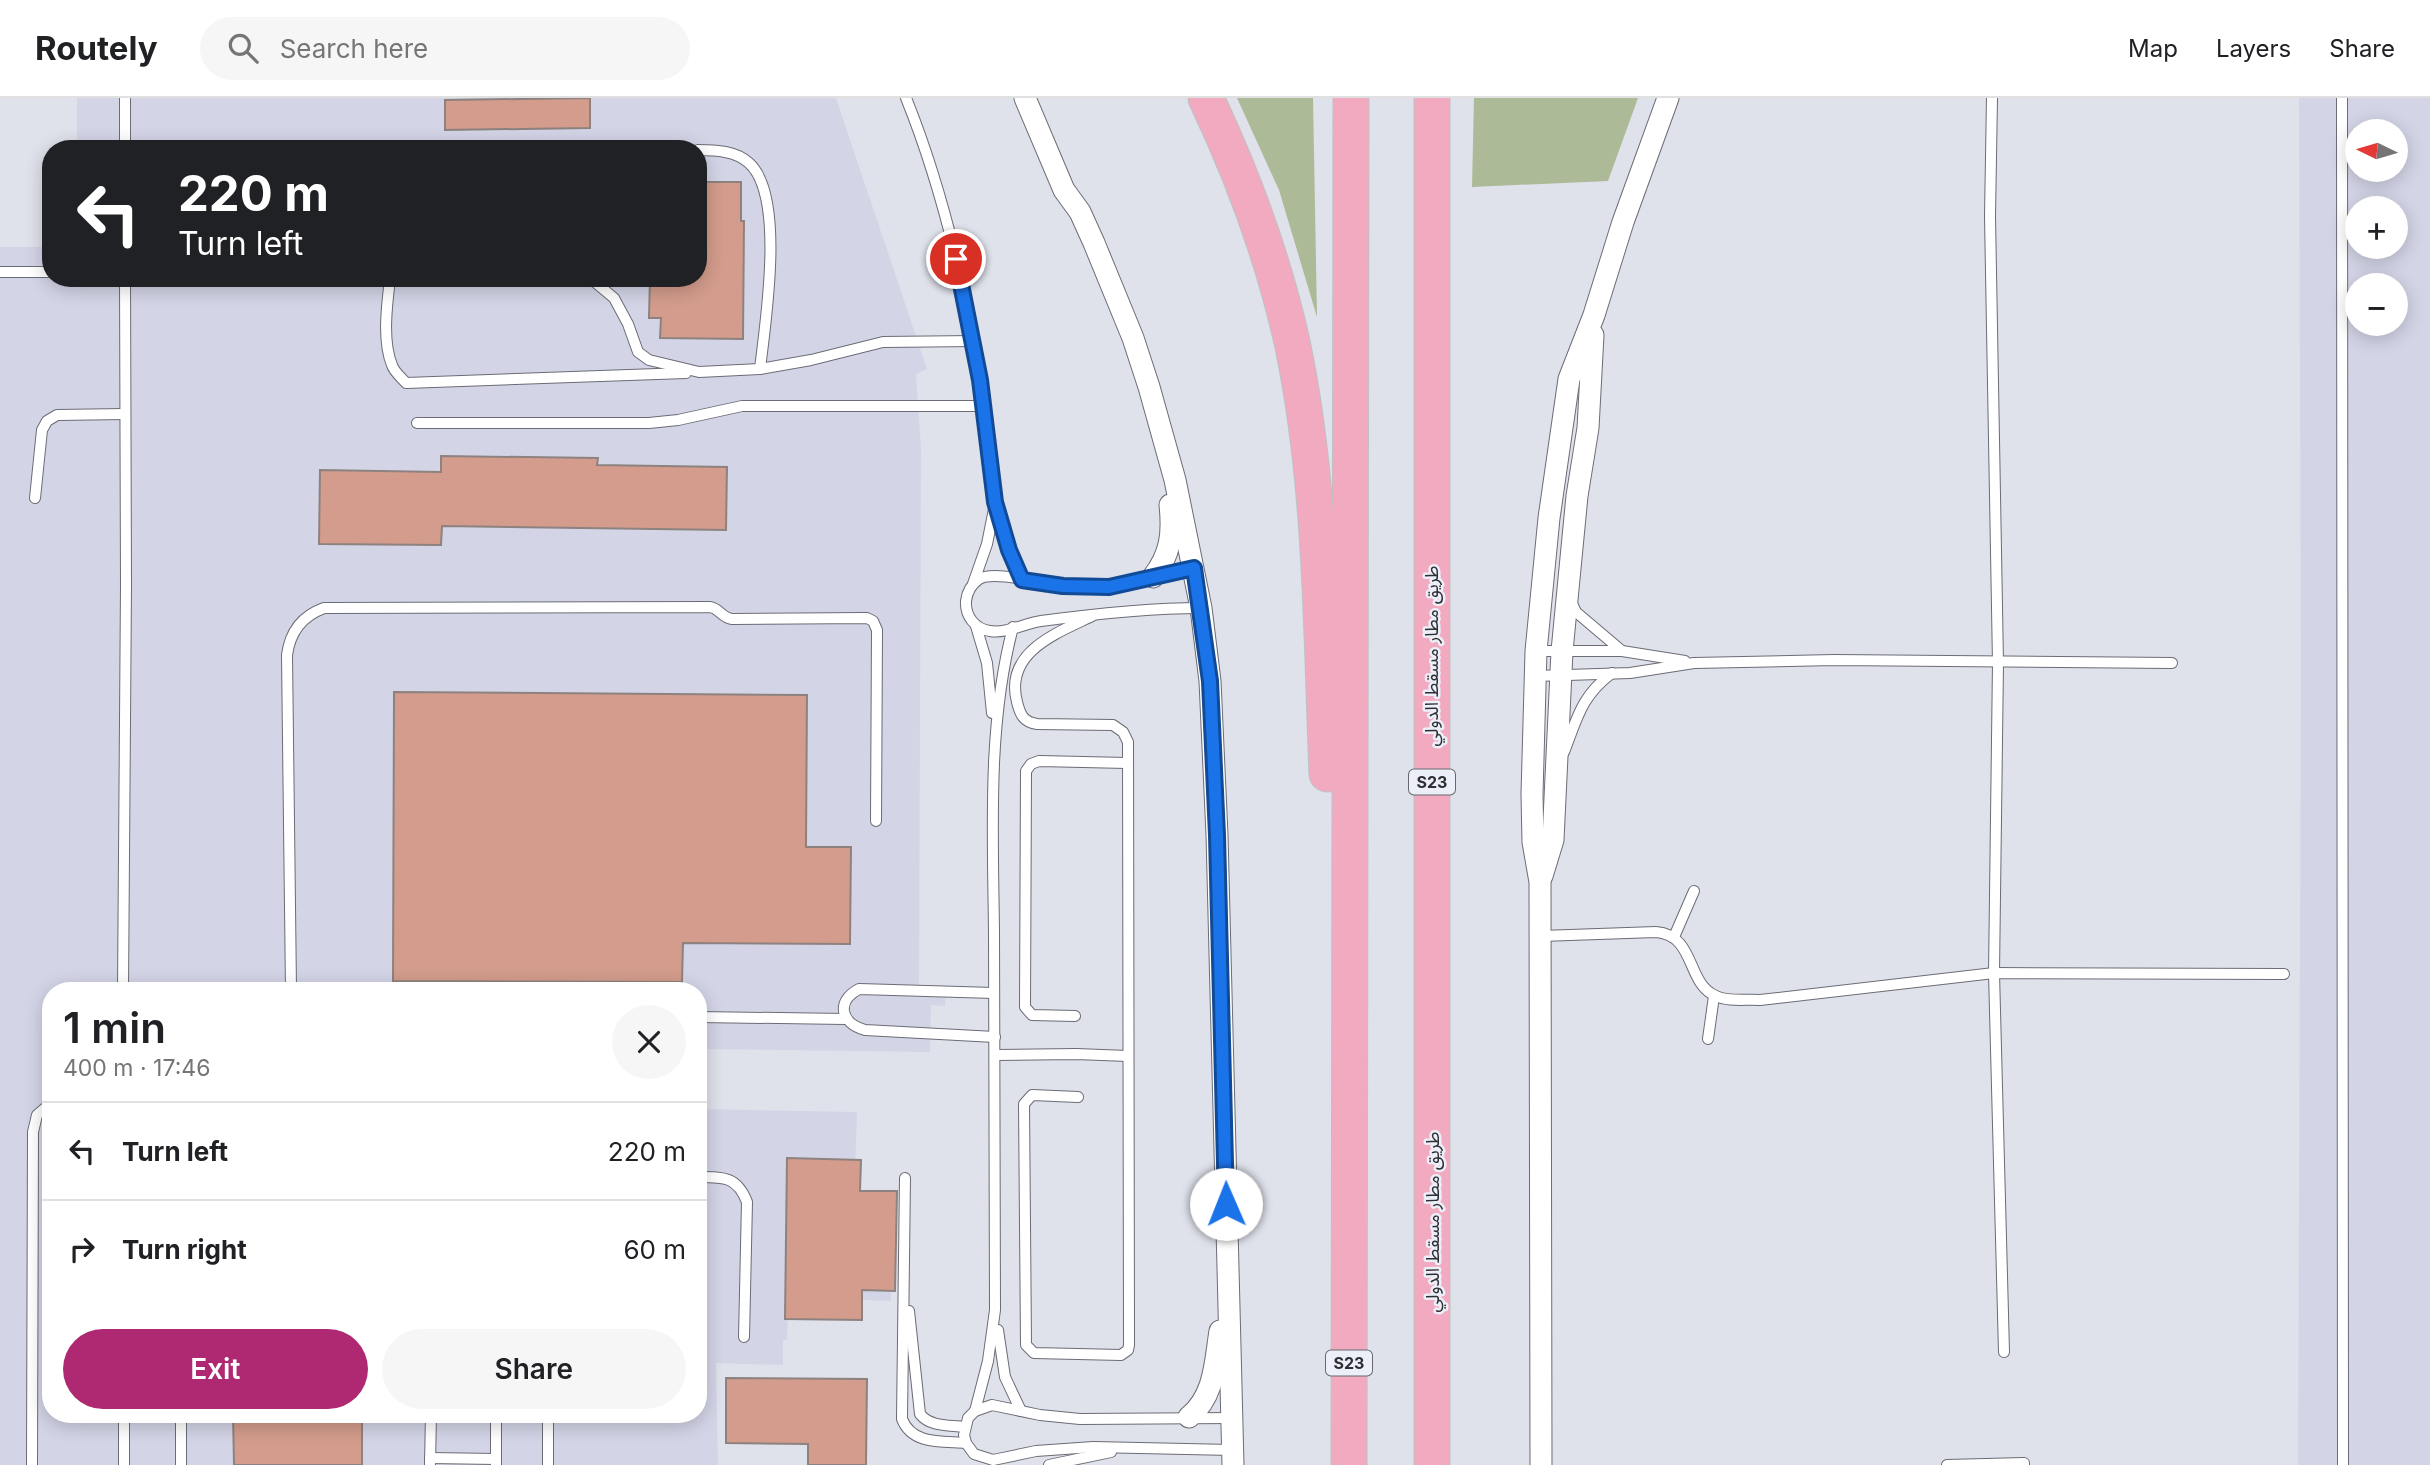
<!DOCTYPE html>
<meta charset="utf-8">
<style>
body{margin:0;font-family:Inter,"Noto Sans Arabic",sans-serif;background:#f6f6f6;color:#202124;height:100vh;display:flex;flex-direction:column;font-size:26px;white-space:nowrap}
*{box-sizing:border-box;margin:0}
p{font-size:23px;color:#757577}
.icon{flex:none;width:38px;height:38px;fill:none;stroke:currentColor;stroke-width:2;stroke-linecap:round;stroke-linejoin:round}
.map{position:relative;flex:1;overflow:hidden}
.sheet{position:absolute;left:42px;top:884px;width:665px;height:441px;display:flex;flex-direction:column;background:#fff;border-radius:28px;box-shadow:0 4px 18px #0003}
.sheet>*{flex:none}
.guide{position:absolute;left:42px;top:42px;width:665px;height:147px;border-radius:28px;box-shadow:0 4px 18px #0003;background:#202124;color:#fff;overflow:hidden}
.needle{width:46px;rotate:275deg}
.tools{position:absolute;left:2345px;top:21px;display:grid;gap:14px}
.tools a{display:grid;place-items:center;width:63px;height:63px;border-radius:50%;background:#fff;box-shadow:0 4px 18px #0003;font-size:35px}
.pin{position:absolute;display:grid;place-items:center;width:60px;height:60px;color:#fff;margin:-30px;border:4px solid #fff;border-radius:50%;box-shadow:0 2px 7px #0007}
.me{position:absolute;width:77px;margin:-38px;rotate:359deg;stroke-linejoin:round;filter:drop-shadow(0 0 5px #0008)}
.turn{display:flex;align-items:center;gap:24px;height:147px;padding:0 21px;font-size:32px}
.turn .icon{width:91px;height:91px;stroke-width:2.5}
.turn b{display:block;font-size:49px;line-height:60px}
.round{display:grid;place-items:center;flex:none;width:74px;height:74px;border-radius:37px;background:#f6f6f6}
.head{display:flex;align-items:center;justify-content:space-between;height:119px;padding:0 21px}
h1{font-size:42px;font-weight:600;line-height:52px}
.action{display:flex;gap:14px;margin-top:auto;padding:14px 21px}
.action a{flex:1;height:80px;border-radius:42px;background:#ae2971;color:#fff;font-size:28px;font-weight:600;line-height:80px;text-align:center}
.action a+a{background:#f6f6f6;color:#202124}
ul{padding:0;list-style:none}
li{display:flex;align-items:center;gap:21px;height:98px;padding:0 21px;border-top:2px solid #e0e0e0}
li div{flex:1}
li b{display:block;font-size:26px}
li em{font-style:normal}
header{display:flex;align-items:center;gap:42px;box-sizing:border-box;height:98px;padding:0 35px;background:#fff;border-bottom:2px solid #e0e0e0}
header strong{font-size:33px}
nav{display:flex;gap:38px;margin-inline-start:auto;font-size:24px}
.search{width:490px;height:63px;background:#f6f6f6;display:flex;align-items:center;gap:18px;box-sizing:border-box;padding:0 24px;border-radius:38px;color:#757577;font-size:26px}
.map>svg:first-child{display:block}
.built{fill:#d3d5e7;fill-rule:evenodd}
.green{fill:#acba97}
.building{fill:#d39c8c;stroke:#8d827f;stroke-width:2}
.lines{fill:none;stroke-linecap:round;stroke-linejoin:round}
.service-casing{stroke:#6b6c75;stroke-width:12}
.minor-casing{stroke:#6b6c75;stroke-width:23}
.primary-casing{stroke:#c0c1c2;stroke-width:37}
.service{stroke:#fff;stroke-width:10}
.minor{stroke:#fff;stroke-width:21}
.primary{stroke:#f2aac1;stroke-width:35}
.route-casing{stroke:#114b97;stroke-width:18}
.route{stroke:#1a73e8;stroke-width:12}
.labels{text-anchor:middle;stroke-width:5;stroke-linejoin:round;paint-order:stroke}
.shield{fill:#eceef8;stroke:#67686e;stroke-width:2}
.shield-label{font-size:16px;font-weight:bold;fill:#2e2f33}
.street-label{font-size:18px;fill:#2e2f33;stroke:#eceef8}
</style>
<header>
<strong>Routely</strong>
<div class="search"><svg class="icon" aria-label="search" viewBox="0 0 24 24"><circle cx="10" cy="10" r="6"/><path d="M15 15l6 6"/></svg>Search here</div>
<nav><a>Map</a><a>Layers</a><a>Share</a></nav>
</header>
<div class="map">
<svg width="2430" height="1367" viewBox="0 0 2430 1367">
<rect width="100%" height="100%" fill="#dfe1eb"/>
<g class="built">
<polygon points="77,0 836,0 927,271 916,276 921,351 919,888 946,890 945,908 931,907 930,954 698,951 698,892 51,892 51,1316 698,1316 698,1011 857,1014 854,1102 894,1102 891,1203 789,1199 787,1242 783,1242 783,1267 716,1265 718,1367 0,1367 0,149 51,149 51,180 698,180 698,51 77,51"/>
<path d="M2299 0H2430V1367H2298L2301 582ZM2357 33H2396V72H2357ZM2357 110H2396V149H2357ZM2357 187H2396V226H2357Z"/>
</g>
<g class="green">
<polygon points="1237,0 1313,0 1317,219 1279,92"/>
<polygon points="1474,0 1638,0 1608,83 1472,89"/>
</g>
<g class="building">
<polygon points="590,0 590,30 445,32 445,2"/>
<polygon points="698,84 741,84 741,123 744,123 743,241 660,240 661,220 649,220 650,180 698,180"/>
<polygon points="441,358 598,360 597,367 727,369 726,432 442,428 441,447 319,446 320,372 441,374"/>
<polygon points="394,594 807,597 806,749 851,749 850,846 683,845 682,884 393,883"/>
<polygon points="787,1060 861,1062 860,1093 897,1093 895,1193 862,1192 862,1222 785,1221"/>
<polygon points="726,1280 867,1281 866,1367 808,1367 808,1346 726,1345"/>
<polygon points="233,1316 362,1316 362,1367 234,1367"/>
</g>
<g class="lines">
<g class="service-casing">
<g id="service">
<polyline points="125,0 125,51"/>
<path d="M906 0C942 89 964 184 980 279 987 321 987 365 995 406 1001 433 1011 458 1022 482"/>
<polyline points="1992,0 1990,118 1998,565 1994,875 2004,1254"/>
<polyline points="2342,0 2343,1367"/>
<path d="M698 52C716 52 736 53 749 65 786 98 765 226 760 271"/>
<polyline points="0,174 51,174"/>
<polyline points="366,180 555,180"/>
<polyline points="590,180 614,200 628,226 638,254 649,262 699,274 760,271 811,262 883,244 974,243"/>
<path d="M390 181C387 206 382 243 392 267 394 274 402 280 406 285L686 275"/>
<polyline points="417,325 649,325 678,322 742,308 984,308"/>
<polyline points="35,400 42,332 47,323 57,317 125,316"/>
<path d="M1194 470C1149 480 1109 493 1063 488 1044 486 994 472 979 481 972 486 967 494 966 503 965 518 975 531 990 533 1006 536 1025 525 1041 523 1094 516 1148 510 1201 510"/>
<polyline points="973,486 987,446 994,411"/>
<polyline points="1570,501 1576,514 1622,553"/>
<polyline points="976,528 987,565 992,615"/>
<polyline points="1536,553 1622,553 1685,563"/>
<polyline points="1536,578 1630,575 1694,565 1834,562 2172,565"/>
<path d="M1564 654C1577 621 1581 598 1612 575"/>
<path d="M1541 838 1656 834C1696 837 1686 886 1716 898 1728 904 1746 901 1760 902L1994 875 2284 876"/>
<polyline points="1674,839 1694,793"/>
<polyline points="123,891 219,892"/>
<polyline points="123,892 126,487 125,180"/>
<path d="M279 892H291L287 557C290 534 302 518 324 510L710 509C719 510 722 520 732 521L867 520 873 523 877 532 876 723"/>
<path d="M994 895 859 891C836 903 840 925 865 932L995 939"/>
<polyline points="1075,918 1032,917 1025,909 1026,673 1031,666 1039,663 1127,665"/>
<polyline points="698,919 846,921"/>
<polyline points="1708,941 1714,898"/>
<polyline points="995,957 1076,956 1128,958"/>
<path d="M1078 999 1032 997 1024 1006 1026 1247 1034 1255 1121 1257 1128 1252 1129 1247 1128 644 1123 634 1113 627 1037 626C1023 624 1020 616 1017 604 1004 554 1057 535 1092 518"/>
<path d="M698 1079C723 1079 737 1078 747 1104L744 1239"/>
<path d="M905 1080 902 1321C912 1347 942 1343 966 1345"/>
<path d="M909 1213 920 1316C930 1329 949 1327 964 1329"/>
<polyline points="998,1232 1005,1279 1021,1313"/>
<path d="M975 1313 988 1263 995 1212C995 1087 994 961 994 835 993 734 987 628 1013 529"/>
<polyline points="124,1316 124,1367"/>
<polyline points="496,1316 496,1367"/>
<polyline points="1232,1320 1080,1321 1040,1317 992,1307 975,1313 968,1320 964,1337 966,1345 974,1356 993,1362 1036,1353 1093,1349 1232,1352"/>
<polyline points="430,1360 496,1361"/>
<polyline points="430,1366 431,1316"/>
<polyline points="32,1367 33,1034 37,1017 51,1005"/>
<polyline points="181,1367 181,1316"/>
<polyline points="548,1367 548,1316"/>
<polyline points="1049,1367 1111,1354"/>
<polyline points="1947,1367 2024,1365 2024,1367"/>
</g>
</g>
<g class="minor-casing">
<g id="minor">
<polyline points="1025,0 1064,92 1080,114 1094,145 1133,240 1149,289 1175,382 1201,510 1210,583 1217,737 1233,1367"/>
<path d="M1153 479C1171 456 1173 435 1170 407"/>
<polyline points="1542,778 1553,742 1562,553 1577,398 1588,330 1593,237"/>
<path d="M1189 1319C1215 1298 1215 1264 1220 1233"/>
<polyline points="1541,1367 1540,784 1533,744 1532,696 1536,553 1549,420 1569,281 1594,217 1623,124 1668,0"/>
</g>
</g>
<g class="primary-casing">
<g id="primary">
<path d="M1206 0C1243 78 1273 159 1292 244 1322 385 1321 532 1327 676"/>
<polyline points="1432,0 1432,1367"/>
<polyline points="1349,1367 1351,0"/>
</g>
</g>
<use href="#service" class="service"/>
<use href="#minor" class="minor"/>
<use href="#primary" class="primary"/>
</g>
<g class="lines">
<g class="route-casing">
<polyline id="route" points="956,161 980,282 995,404 1009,452 1022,482 1063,488 1109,489 1194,470 1210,583 1217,737 1226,1106"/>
</g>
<use href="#route" class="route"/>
</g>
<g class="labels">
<g class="shield">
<rect x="1409" y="671.5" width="46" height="25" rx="5"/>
<rect x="1326" y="1252.5" width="46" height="25" rx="5"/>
</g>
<g class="shield-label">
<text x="1432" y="690">S23</text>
<text x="1349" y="1271">S23</text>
</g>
<g class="street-label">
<text transform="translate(1432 558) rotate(-90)" y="6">طريق مطار مسقط الدولي</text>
<text transform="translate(1433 1124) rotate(-90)" y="6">طريق مطار مسقط الدولي</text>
</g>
</g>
</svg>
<div class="tools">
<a><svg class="needle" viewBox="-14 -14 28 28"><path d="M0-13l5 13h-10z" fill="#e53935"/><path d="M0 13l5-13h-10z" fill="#757577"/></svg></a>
<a>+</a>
<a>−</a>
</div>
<div class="pin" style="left:956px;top:161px;background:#d93025"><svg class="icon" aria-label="arrive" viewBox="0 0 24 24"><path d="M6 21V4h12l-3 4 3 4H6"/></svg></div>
<svg class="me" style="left:1226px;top:1106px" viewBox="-20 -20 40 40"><circle r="19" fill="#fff"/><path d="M0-13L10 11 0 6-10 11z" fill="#1a73e8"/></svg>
<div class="guide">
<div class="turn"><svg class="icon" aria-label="left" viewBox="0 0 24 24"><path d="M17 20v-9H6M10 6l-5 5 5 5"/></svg><div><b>220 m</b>Turn left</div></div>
</div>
<section class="sheet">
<div class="head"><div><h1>1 min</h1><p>400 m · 17:46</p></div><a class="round"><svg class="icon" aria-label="close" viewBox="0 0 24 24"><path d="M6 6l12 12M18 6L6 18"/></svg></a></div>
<ul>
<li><svg class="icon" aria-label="left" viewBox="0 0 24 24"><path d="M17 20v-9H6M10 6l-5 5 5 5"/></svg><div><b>Turn left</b></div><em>220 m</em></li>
<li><svg class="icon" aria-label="right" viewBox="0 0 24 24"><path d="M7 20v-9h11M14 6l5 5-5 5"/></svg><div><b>Turn right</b></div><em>60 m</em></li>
</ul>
<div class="action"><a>Exit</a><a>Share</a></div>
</section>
</div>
